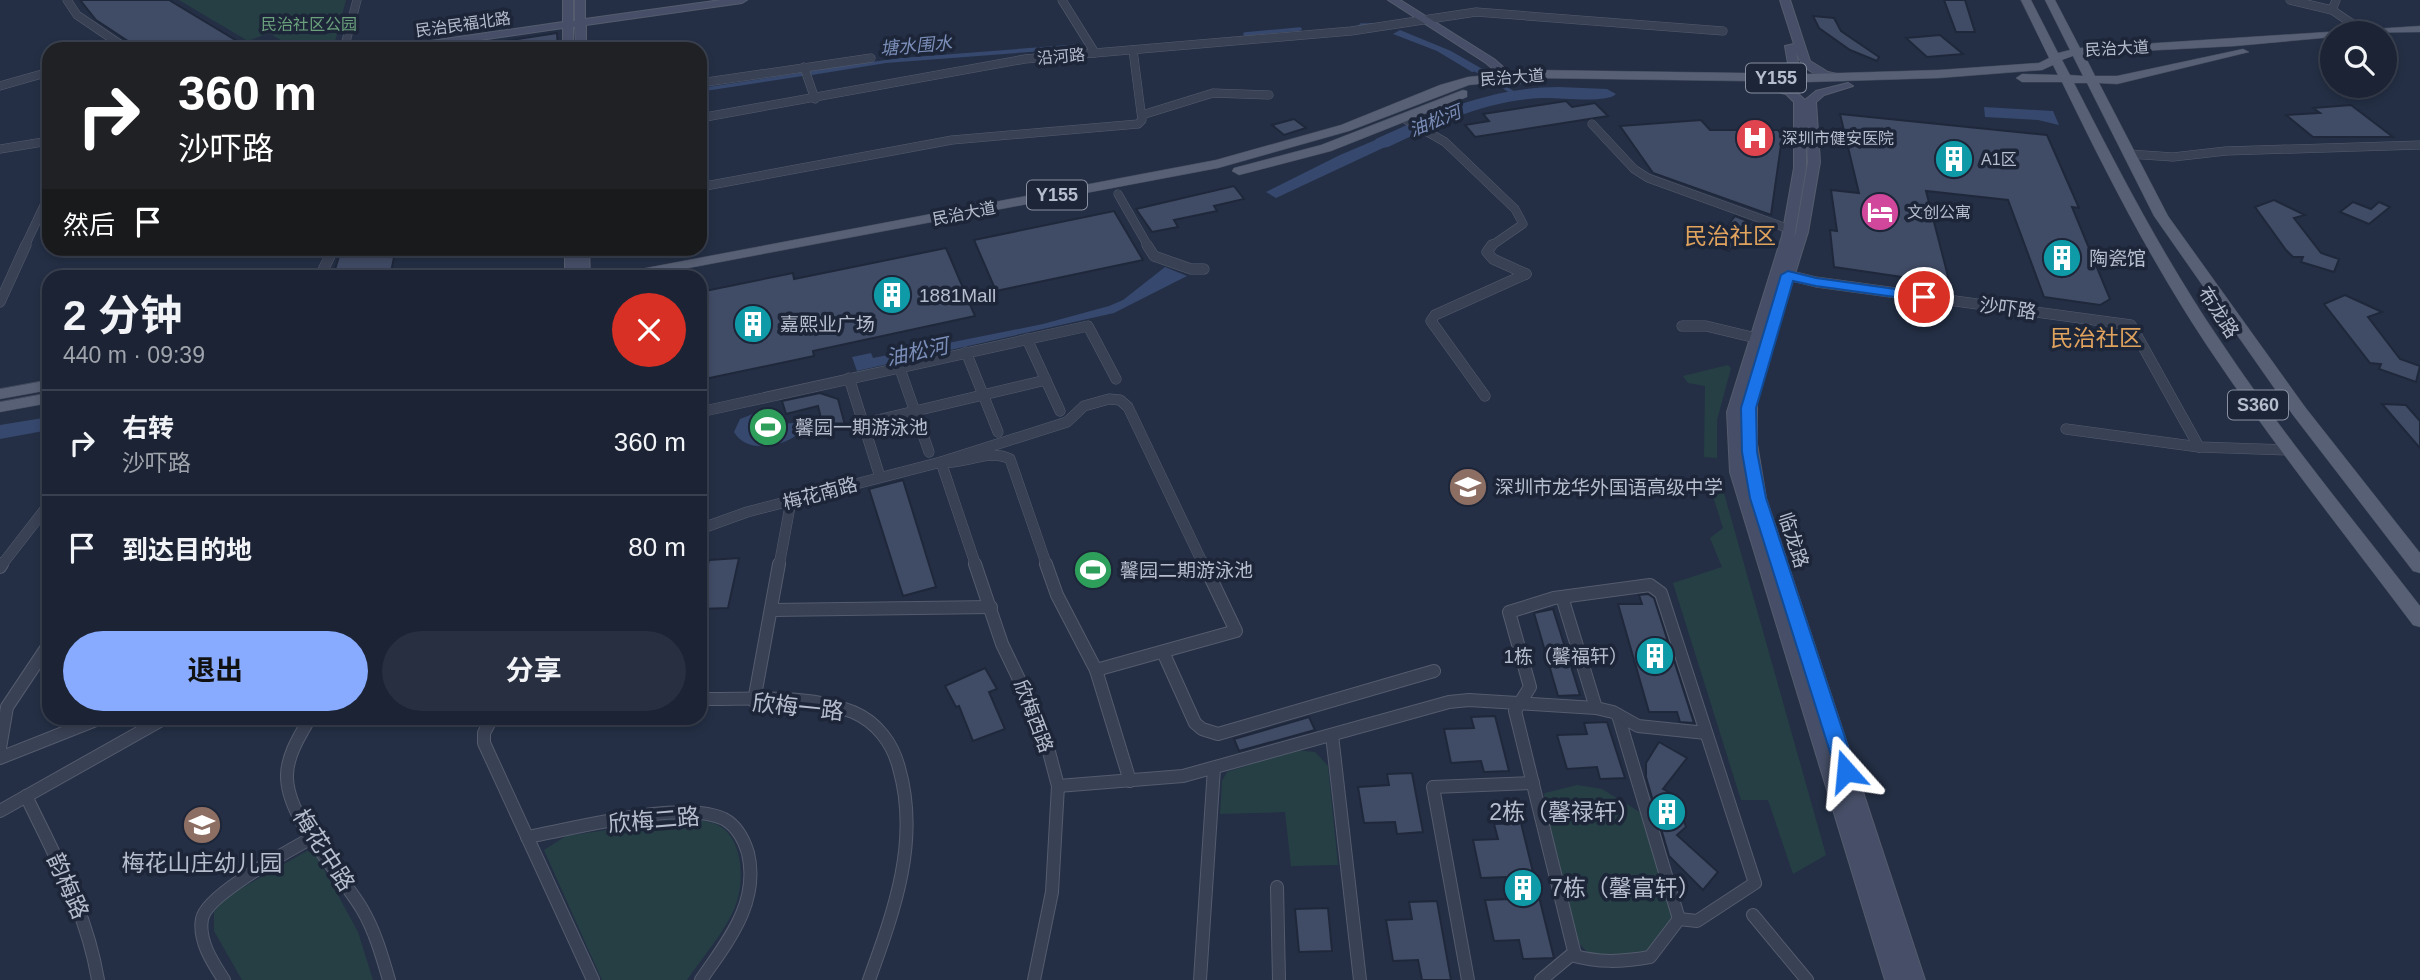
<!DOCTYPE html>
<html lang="zh">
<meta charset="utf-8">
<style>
body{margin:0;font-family:Arial,"Noto Sans SC",sans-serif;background:#282f40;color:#f1f3f6;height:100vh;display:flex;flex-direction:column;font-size:26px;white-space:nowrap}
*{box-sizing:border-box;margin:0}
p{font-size:23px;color:#a0a4ac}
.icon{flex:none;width:38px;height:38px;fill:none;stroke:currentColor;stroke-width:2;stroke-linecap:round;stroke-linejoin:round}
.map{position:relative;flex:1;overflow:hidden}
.drawer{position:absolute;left:42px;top:270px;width:665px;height:455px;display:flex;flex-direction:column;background:#1b2334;border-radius:21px;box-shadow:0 4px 10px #0003,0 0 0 2px #39404f}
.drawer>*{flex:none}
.top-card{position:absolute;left:42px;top:42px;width:665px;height:214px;border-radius:21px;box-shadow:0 4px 10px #0003,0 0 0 2px #39404f;background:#202124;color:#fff;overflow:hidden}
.controls{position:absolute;left:2320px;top:21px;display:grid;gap:14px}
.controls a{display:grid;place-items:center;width:77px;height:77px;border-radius:50%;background:#1b2334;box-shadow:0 4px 10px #0003,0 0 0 2px #39404f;font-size:35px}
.pin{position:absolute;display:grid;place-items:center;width:60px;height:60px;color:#fff;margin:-30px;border:4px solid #fff;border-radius:50%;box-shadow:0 2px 7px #0007}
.me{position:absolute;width:77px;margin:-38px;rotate:342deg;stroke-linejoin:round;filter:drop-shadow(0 0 5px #0008)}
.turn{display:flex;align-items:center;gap:24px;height:147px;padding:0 21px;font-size:32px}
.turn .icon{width:91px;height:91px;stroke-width:2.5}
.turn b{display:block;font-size:49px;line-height:60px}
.then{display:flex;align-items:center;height:66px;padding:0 21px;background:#0003;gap:14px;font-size:26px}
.round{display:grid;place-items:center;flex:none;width:74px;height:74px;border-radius:37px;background:#282f40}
.overview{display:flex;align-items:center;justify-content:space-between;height:119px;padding:0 21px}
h1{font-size:42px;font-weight:700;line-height:52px}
.cta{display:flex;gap:14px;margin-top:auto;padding:14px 21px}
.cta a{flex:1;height:80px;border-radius:42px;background:#89abff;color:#111;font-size:28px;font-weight:700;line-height:80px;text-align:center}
.cta a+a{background:#282f40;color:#f1f3f6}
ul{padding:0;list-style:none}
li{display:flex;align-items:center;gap:21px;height:105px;padding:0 21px;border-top:2px solid #39404f}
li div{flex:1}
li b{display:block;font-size:26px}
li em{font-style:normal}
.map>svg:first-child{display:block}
.green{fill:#263f45}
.water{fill:#36486d}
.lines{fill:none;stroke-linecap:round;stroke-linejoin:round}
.stream{stroke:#36486d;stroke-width:3.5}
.river{fill:#36486d;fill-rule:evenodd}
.building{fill:#404b65;stroke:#1f283b;stroke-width:2}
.street-far2-casing{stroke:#545c6e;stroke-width:9}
.street-far1-casing{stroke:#545c6e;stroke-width:11}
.street-casing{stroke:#545c6e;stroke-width:14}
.secondary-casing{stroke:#545c6e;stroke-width:2}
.primary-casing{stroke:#424a5d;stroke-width:1}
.street-far2{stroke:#394154;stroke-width:8}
.street-far1{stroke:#394154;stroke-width:10}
.street{stroke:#394154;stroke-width:12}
.secondary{fill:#464f67;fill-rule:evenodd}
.primary{fill:#576074;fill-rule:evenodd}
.route{fill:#1a73e8;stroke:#114b97;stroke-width:2}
.labels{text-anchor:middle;stroke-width:7;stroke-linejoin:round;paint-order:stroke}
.far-park-label{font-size:16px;fill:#6ba17c;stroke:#1d2639}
.far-street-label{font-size:16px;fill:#b6bdcd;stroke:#1d2639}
.far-poi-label{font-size:16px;fill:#b6bdcd;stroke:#1d2639;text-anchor:start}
.far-water-label{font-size:18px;font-style:italic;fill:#7b8eb8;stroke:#1d2639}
.shield{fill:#1d2639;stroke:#8890a1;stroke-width:2}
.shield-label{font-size:18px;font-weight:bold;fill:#b6bdcd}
.poi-label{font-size:19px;fill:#b6bdcd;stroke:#1d2639;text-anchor:start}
.street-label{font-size:19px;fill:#b6bdcd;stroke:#1d2639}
.water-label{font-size:21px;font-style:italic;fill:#7b8eb8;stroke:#1d2639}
.quarter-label{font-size:23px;fill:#e0a35e;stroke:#1d2639}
.near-street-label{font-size:23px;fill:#b6bdcd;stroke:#1d2639}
.near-poi-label{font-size:23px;fill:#b6bdcd;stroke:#1d2639;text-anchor:end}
</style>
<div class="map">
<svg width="2420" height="980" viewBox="0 0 2420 980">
<rect width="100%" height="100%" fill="#242f45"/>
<g class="green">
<polygon points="179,0 346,0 333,49 296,49 269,33 248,41"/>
<polygon points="1728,365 1731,368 1717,420 1717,458 1704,457 1705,386 1688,383 1683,376"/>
<polygon points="1707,477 1720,479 1826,855 1793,874 1768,800 1741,800 1673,583 1722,567 1710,538 1723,528"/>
<polygon points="1296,750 1315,752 1328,766 1338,865 1291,866 1285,812 1220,814 1222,781 1227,772"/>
<path d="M1577 785 1602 789 1643 814 1676 918C1646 961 1639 962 1588 953L1578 942 1543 798 1545 793Z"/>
<path d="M693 819C704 821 716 822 724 829 744 846 744 885 735 907 726 930 702 958 687 980H602L544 850 566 836 674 820Z"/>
<polygon points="307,851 316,855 358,932 373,980 242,980 214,931 214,912 226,897"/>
</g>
<g class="water">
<polygon points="1400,30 1451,51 1484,70 1472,72 1437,51 1393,34"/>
<polygon points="1081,44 1083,48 886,63 812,75 811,70 901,58"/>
<polygon points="1984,107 2053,111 2059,125 2038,120 1985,117"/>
<polygon points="1406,127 1413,131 1413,134 1276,198 1266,192 1340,155"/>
<polygon points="1165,267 1187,276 1114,313 857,371 852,357 871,353 873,358 1043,324 1109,306 1123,300"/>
<path d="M766 409 775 411 770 420 772 424 795 423 800 426 801 431C786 447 747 455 734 432L740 419Z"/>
<polygon points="49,417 49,430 0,439 0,425"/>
</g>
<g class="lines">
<g class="stream">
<polyline points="1361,25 1374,25"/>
<polyline points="1245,34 1300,29"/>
<polyline points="1474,69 1517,95"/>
<polyline points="700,90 817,72"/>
</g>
<path class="river" d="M1559 87 1607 89 1616 94C1607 104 1557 97 1542 98 1487 100 1437 124 1388 147L1382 148 1373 143 1376 139C1435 112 1493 87 1559 87Z"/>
</g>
<g class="building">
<polygon points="80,0 169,0 237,41 215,49 140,49 96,20"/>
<polygon points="1944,0 1965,0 1975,32 1956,32"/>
<polygon points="1813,16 1834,18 1841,31 1879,57 1877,61 1850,50 1819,28"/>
<polygon points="445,21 443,31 440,33 423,37 426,23"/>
<polygon points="557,33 558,49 493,49 492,43"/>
<polygon points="1940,35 1963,54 1927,57 1906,38"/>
<polygon points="1566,101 1572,107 1595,103 1608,116 1475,137 1465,125 1489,121 1483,114"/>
<polygon points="2351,105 2393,137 2313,137 2286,115 2320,113 2313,108"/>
<polygon points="1840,114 2047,135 2079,208 2072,207 2110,299 2100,305 2044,297 2008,200 1926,191 1950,284 1834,267 1830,230 1837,231 1831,190 1859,193"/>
<polygon points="1294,119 1306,128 1284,135 1272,125"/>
<polygon points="1701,120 1710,130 1778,130 1788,145 1781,145 1771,215 1653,173 1620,126"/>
<polygon points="1234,186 1244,199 1214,206 1217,211 1174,220 1178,227 1152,232 1136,209"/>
<polygon points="2274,200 2305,215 2294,218 2321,253 2339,259 2334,272 2301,262 2303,257 2293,257 2286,250 2255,207"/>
<polygon points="2353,202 2371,209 2379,202 2390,207 2369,224 2340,212"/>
<polygon points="1114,211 1143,260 996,291 974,240"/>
<polygon points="1735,216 1750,222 1729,251 1713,245"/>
<polygon points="367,248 396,248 391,272 365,276 333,276 340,253"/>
<polygon points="946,248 975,316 813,351 814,356 700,380 700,292 793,273 794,279"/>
<polygon points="2345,295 2382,312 2368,317 2400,359 2420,366 2416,382 2379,369 2381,364 2370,363 2324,304"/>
<polygon points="820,393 838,399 845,425 824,430 818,406 786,414 782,401"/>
<polygon points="2382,404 2406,405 2420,421 2420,448"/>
<polygon points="903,480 936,587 903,596 869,489"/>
<polygon points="739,558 728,608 700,609 700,595 709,560"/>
<polygon points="1648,594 1654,598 1694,723 1680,722 1677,712 1649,712 1618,604 1642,604 1639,595"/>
<polygon points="1553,609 1580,695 1558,696 1534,613"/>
<polygon points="985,668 997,689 989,692 1005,729 973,741 959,706 956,707 945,686"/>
<polygon points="1495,716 1509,771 1484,772 1481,761 1451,763 1444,729 1474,728 1471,717"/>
<polygon points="1309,717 1315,730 1239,751 1234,739"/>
<polygon points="1607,722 1625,778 1600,779 1597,767 1567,769 1557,735 1587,734 1584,723"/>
<polygon points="1659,742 1687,758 1663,789 1676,796 1686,827 1677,835 1718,872 1703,890 1669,856 1646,777 1646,763"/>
<polygon points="1412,773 1423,832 1397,834 1395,822 1364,823 1358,787 1389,785 1387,774"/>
<polygon points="1521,823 1554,958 1523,959 1519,940 1494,941 1485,900 1511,899 1506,877 1481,878 1473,840 1498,839 1494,824"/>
<polygon points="1437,901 1451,980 1422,980 1418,960 1393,961 1386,920 1412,919 1409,902"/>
<polygon points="1328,908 1332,951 1299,952 1295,909"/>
</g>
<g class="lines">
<g class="street-far2-casing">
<g id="street-far2">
<polyline points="67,0 77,15 127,49"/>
<polyline points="1062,0 1095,53"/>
<polyline points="2290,0 2332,10"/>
<polyline points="2336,0 2332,10 2366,33"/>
<polyline points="344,49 357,0"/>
<polyline points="804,67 815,99"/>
<polyline points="700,83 871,58"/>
<polyline points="0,86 49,72"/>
<polyline points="1142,115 1213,93 1269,95"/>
<polyline points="700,118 1025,59 1351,31 1476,12 1723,31"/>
<polyline points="1405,119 1445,142 1515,209 1523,224 1491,246"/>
<polyline points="1592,124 1634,169 1648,178 1789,229"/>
<polyline points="0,149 49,141"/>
<polyline points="2129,154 2173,157 2226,151 2420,145"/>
<polyline points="700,187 952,140 1138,124 1142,120 1133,50"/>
<polyline points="1118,194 1148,246"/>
<polyline points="25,246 49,195"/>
</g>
</g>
<g class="street-far1-casing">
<g id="street-far1">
<polyline points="1147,245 1154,256 1191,269 1204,269"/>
<polyline points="1492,245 1487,252 1493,259 1526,274"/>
<polyline points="1780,273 1816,282 2131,325 2199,447"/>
<polyline points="320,276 334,248"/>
<polyline points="0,302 26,245"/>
<polyline points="1682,326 1706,326 1756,338"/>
<polyline points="1027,339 1060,411"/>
<polyline points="966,352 998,432"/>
<polyline points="899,366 929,452"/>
<polyline points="849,378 880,477"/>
<polyline points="1485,396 1431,321 1435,315 1526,274"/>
<polyline points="700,412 1088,326 1116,379"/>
<polyline points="865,423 1046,380"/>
<polyline points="2066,429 2199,447 2291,450"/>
<polyline points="700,529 747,512 941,462 976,566"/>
<polyline points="1,566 49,504"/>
<polyline points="779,566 791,501"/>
<path d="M1047 566 1010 459C988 448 964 465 941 462L1067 422 1084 406 1109 399 1120 400 1128 407 1204 566"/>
</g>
</g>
<g class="street-casing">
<g id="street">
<polyline points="975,564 1002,644 1043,729 1058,786 1052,892 1034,980"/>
<polyline points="1046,564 1057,595 1096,670 1236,631 1204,564"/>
<polyline points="0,567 2,564"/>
<polyline points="1562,597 1596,708"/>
<polyline points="772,610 991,607"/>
<polyline points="1163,652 1195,723 1202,729 1218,734 1434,671"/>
<polyline points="1096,670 1130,781"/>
<path d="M700 699C749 700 807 693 853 712 877 722 893 744 899 768 920 841 894 911 869 980"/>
<polyline points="754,701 779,564"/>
<polyline points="1618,715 1679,919"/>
<path d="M310 718C300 735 286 757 287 778 289 822 340 872 362 909 375 931 382 956 389 980"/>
<polyline points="492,718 484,733 484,743 593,980"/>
<polyline points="1332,735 1360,980"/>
<polyline points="0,748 7,707 49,644"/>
<polyline points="0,758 101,718"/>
<polyline points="1058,786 1183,776 1449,702 1469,700 1596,708 1613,712 1638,726 1706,733"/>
<path d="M26 796C55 856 87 913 98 980"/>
<polyline points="0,811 165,718"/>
<path d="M527 837C573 829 682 799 724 819 737 826 744 840 748 853 760 903 727 942 701 980"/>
<polyline points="1277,887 1279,980"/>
<polyline points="1753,915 1807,980"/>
<path d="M224 980C213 963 198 941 202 919 206 894 291 850 315 836"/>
<polyline points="1200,980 1214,768"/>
<polyline points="1468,980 1433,787 1533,783"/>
<path d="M1541 980 1571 955C1599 963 1621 962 1650 957L1679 919 1697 921 1755 883 1661 593 1650 585 1554 598 1509 612 1530 687 1515 711 1575 955"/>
</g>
</g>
<g class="secondary-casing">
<g id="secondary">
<polygon points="563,0 573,0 573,21 575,21 575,0 585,0 585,19 721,0 747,0 742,3 586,25 586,49 576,49 575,27 573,27 573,49 563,49 563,28 418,49 391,49 396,46 563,22"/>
<polygon points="1388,0 1400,0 1494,59 1521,83 1512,85 1486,63"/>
<path d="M1780 0H1790L1810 61 1828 72 1846 76V80C1826 82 1802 72 1796 52L1799 69 1795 76 1778 80V76L1786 74 1789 69 1785 46 1794 44Z"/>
<path d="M1763 82 1794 90 1805 100 1816 91 1848 83 1853 86 1824 95 1816 102 1820 162 1808 232 1759 389 1757 403V444L1766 498 1925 980H1885L1730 472 1727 412 1782 236 1794 168V102L1786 94 1759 87V83ZM1806 121 1808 162 1796 232 1794 238 1806 168Z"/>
<polygon points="565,248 589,248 590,276 565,276"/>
</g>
</g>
<g class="primary-casing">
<g id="primary">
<path d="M2021 0H2031L2058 53 2070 50 2045 0H2055L2080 48 2420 26V32L2333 33V37L2235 46 2084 54 2095 76H2117L2243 49 2249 52 2117 84 2099 83 2168 216 2305 407 2420 553V573L2413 571 2293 415 2154 216 2087 83H2074C2119 171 2165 260 2221 342 2282 434 2353 519 2420 606V627L2413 625C2344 533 2272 443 2208 347 2152 263 2106 173 2062 82H2022L2016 78 2022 74 2058 75 2053 65 2042 70 1939 78 1809 82 1536 78 1469 85 1349 131 1218 168 646 276H618L625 272 1216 160 1341 125 1440 85 1468 77 1536 70 1809 74 1939 70 2039 63 2049 58ZM2073 56 2083 76 2070 75 2062 60Z"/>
<polygon points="1463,90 1467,91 1467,97 1331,151 1239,175 1232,171 1234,168 1321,145"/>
<polygon points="49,380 49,390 0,399 0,389"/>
<polygon points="49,393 49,403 0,412 0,402"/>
</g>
</g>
<use href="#street-far2" class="street-far2"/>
<use href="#street-far1" class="street-far1"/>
<use href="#street" class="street"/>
<use href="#secondary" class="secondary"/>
<use href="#primary" class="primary"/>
</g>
<polygon class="route" points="1788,271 1816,278 1924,293 1931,297 1924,301 1816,286 1793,281 1756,408 1757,452 1766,498 1856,771 1853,777 1846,780 1839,777 1836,771 1750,498 1742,452 1741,408 1781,275"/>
<defs>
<g id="hospital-disc" transform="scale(2.0125)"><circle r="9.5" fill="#e0444e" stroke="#1d2639"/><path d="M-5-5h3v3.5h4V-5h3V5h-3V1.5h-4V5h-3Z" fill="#fff"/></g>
<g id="building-disc" transform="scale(2.0125)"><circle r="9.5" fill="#0f9aa8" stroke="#1d2639"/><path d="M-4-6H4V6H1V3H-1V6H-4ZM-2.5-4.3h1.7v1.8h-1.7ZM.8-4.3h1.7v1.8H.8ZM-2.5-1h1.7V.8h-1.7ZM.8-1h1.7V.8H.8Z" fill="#fff"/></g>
<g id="hotel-disc" transform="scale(2.0125)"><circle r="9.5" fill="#d1479c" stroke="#1d2639"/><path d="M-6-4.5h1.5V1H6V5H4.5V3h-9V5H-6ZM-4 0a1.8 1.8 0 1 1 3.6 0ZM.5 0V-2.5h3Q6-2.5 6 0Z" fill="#fff"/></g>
<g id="stadium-disc" transform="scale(2.0125)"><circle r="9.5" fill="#2e9e5b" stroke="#1d2639"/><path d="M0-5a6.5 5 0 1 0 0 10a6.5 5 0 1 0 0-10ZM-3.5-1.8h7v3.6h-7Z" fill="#fff"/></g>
<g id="school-disc" transform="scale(2.0125)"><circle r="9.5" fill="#8d6e63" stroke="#1d2639"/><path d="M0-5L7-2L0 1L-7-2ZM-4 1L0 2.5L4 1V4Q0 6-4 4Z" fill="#fff"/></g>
</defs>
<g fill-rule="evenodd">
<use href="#hospital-disc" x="1755" y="138"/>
<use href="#building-disc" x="1954" y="159"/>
<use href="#hotel-disc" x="1880" y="212"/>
<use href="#building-disc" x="2062" y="258"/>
<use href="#building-disc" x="892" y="295"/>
<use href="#building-disc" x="753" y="324"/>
<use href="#stadium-disc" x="768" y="427"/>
<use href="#school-disc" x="1468" y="487"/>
<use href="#stadium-disc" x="1093" y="570"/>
<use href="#building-disc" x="1655" y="656"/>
<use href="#building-disc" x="1667" y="812"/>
<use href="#school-disc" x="202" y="825"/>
<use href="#building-disc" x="1523" y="888"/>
</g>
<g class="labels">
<g class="far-park-label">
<text x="309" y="30">民治社区公园</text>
</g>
<g class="far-street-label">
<text transform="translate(463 24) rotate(-8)" y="6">民治民福北路</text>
<text transform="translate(2117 48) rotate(-3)" y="6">民治大道</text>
<text transform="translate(1061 56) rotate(-5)" y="6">沿河路</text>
<text transform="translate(1512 77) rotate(-4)" y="6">民治大道</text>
<text transform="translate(964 213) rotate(-11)" y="6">民治大道</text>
</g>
<g class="far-poi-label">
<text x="1782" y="144">深圳市健安医院</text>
<text x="1981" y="165">A1区</text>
<text x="1907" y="218">文创公寓</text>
</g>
<g class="far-water-label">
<text transform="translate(916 46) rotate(-5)" y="6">塘水围水</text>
<text transform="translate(1435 121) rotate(-22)" y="6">油松河</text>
</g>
<g class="shield">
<rect x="1746" y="63.5" width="60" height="29" rx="5"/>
<rect x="1027" y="180.5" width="60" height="29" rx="5"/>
<rect x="2228" y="390.5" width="60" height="29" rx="5"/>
</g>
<g class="shield-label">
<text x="1776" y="84">Y155</text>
<text x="1057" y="201">Y155</text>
<text x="2258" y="411">S360</text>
</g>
<g class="poi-label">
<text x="2089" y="265">陶瓷馆</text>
<text x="919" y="302">1881Mall</text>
<text x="780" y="331">嘉熙业广场</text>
<text x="795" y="434">馨园一期游泳池</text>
<text x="1495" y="494">深圳市龙华外国语高级中学</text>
<text x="1120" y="577">馨园二期游泳池</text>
<text x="1628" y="663" text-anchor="end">1栋（馨福轩）</text>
</g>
<g class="street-label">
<text transform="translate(2008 308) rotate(8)" y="7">沙吓路</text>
<text transform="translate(2219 312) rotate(57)" y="7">布龙路</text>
<text transform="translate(820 493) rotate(-15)" y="7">梅花南路</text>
<text transform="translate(1794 540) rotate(72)" y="7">临龙路</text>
<text transform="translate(1034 716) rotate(69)" y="7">欣梅西路</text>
</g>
<g class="water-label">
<text transform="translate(917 352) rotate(-12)" y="7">油松河</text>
</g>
<g class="quarter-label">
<text x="1730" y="244">民治社区</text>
<text x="2096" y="346">民治社区</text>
</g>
<g class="near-street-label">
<text transform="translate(798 707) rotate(6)" y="8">欣梅一路</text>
<text transform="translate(654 820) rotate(-5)" y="8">欣梅二路</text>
<text transform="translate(324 850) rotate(57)" y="8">梅花中路</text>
<text transform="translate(68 886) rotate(66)" y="8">韵梅路</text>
</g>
<g class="near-poi-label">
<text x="1640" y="820">2栋（馨禄轩）</text>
<text x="202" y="871" text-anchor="middle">梅花山庄幼儿园</text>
<text x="1550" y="896" text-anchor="start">7栋（馨富轩）</text>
</g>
</g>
</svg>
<div class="controls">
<a><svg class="icon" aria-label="search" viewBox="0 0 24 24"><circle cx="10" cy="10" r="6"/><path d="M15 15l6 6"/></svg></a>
</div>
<div class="pin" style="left:1924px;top:297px;background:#d93025"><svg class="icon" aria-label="arrive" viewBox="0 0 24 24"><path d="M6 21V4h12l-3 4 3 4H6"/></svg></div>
<svg class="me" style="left:1846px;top:771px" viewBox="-20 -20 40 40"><path d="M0-17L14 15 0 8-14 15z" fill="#1a73e8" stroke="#fff" stroke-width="4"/></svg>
<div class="top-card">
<div class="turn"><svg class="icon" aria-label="right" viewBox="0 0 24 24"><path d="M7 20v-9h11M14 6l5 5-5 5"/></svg><div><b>360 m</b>沙吓路</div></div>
<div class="then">然后<svg class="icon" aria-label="arrive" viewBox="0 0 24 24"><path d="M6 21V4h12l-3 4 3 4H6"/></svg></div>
</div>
<section class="drawer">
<div class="overview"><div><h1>2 分钟</h1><p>440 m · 09:39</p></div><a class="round" style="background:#d93025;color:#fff"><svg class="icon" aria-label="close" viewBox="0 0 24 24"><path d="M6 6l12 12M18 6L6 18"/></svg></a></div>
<ul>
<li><svg class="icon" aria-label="right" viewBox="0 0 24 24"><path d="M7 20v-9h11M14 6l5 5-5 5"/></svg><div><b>右转</b><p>沙吓路</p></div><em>360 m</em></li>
<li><svg class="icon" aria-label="arrive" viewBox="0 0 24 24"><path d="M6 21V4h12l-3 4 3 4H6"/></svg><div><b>到达目的地</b></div><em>80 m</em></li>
</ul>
<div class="cta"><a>退出</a><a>分享</a></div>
</section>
</div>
